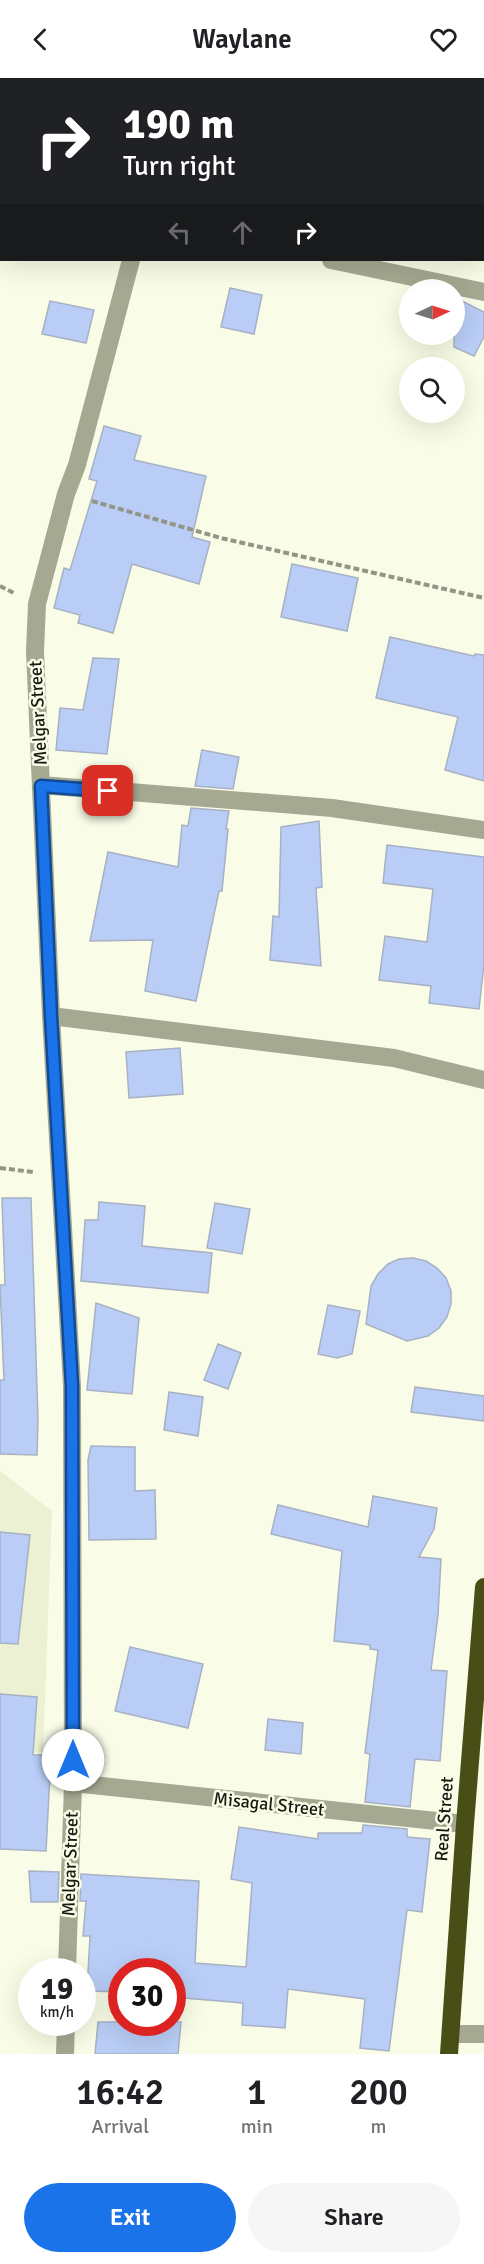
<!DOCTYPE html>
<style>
body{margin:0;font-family:Signika,sans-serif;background:#f6f6f6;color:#202124;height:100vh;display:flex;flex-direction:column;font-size:22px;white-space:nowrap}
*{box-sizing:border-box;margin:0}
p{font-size:20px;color:#757577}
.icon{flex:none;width:33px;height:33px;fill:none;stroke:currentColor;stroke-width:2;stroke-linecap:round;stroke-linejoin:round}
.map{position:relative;height:1976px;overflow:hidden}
.details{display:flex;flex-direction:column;background:#fff;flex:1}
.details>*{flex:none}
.banner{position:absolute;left:0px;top:0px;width:484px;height:183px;box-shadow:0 6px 24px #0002;background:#202124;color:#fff;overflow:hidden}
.needle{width:39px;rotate:86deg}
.buttons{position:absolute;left:399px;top:201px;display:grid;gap:12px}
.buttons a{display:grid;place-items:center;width:66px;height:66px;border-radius:50%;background:#fff;box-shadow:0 6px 24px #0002;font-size:30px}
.speed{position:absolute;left:18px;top:1880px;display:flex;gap:12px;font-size:30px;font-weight:700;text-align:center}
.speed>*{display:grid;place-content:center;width:78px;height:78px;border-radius:50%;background:#fff;box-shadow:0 6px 24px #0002;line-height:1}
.speed small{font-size:15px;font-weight:400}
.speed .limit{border:9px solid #d22;background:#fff;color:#111}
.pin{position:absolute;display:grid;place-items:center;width:51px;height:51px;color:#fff;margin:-26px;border-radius:12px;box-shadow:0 3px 9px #0006}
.me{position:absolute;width:66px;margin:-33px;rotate:0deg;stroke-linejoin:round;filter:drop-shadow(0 0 4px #0008)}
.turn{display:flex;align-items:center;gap:21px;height:126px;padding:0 24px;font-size:27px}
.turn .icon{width:78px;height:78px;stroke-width:2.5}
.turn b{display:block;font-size:42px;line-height:51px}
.lanes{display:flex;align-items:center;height:57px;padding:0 24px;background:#0003;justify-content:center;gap:30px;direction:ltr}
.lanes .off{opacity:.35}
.eta{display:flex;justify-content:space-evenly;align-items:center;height:102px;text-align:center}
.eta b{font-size:36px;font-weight:600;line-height:42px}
.primary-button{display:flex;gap:12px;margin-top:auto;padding:12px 24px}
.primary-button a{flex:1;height:69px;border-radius:36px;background:#1a73e8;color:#fff;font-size:24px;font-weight:600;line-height:69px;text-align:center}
.primary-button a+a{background:#f6f6f6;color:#202124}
header{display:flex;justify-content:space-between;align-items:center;height:78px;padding:0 24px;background:#fff;font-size:27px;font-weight:600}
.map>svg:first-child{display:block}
.built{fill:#ecf1d4}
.building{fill:#b9cdf6;stroke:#a7b1c3;stroke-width:1.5}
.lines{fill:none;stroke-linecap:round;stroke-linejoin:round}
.path{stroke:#939686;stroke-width:4;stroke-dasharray:6 3;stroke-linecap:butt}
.minor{stroke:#a5a991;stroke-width:18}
.highway{stroke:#494e17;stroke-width:18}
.route-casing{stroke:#114b97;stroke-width:15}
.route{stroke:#1a73e8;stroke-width:10}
.labels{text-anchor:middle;stroke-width:5;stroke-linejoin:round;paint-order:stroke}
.street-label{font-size:18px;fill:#191a12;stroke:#f9fde7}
</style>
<header><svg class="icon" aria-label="back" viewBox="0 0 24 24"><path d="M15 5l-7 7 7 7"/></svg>Waylane<svg class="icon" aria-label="heart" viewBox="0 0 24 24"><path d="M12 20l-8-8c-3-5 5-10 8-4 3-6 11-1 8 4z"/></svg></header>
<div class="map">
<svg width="484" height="1976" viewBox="0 0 484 1976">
<rect width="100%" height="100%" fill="#f9fde7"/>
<polygon class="built" points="0,1393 52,1433 43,1674 0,1670"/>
<g class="building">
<polygon points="230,210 262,217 254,256 221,249"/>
<polygon points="454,219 484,234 484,259 474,278 454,269"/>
<polygon points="50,223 94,232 86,265 42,256"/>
<polygon points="104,348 141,358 134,382 206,398 192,459 210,464 199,506 132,486 113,555 78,545 80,537 54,530 64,490 70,492 97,403 89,401"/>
<polygon points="292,486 358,500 347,553 281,539"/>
<polygon points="390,559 474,578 475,576 484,577 484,703 445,692 458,639 376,620"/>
<polygon points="93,580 119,581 107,676 56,672 60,630 83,632"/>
<polygon points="202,672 239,679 233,711 195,708"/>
<polygon points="191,730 229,733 226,751 228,751 222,813 219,813 196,923 145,913 153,862 90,863 108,774 178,789 182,747 188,748"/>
<polygon points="319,743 322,809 316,810 321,888 270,882 273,838 279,839 281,749"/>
<polygon points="387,767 484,779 484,886 479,931 429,925 431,908 379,902 385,858 427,864 433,811 383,805"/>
<polygon points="180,970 183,1016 129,1020 126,974"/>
<polygon points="2,1120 31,1120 38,1342 37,1377 0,1376 0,1302 4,1302 0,1207 5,1207"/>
<polygon points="99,1124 145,1128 142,1168 212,1175 208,1215 81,1203 85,1142 98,1142"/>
<polygon points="215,1125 250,1131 242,1176 207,1170"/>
<polygon points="413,1180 426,1183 437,1190 446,1200 451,1213 451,1226 447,1239 439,1250 428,1258 407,1263 366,1246 371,1208 378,1196 388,1186 399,1181"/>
<polygon points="96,1225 139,1240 132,1316 87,1312"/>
<polygon points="328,1227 360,1233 352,1276 337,1280 318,1276"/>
<polygon points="218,1266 241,1275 228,1311 204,1302"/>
<polygon points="415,1309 484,1318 484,1343 411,1334"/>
<polygon points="169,1314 203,1319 198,1358 164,1352"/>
<polygon points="91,1368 135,1369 135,1413 155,1412 156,1461 89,1462 88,1382"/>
<polygon points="373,1418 437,1430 434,1451 419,1479 441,1481 438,1537 431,1592 447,1593 440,1683 415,1681 410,1729 365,1724 370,1676 365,1675 378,1572 370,1571 370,1567 334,1563 342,1473 271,1456 278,1427 368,1449"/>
<polygon points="0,1454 30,1457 18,1566 0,1565"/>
<polygon points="130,1569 203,1586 188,1650 115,1633"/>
<polygon points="0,1616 37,1619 33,1677 51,1677 46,1773 0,1771"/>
<polygon points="268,1641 303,1645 301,1676 265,1672"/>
<polygon points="363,1747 407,1751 407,1759 430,1761 422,1834 407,1832 389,1973 360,1970 365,1921 288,1911 285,1950 242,1947 243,1925 172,1919 172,1893 122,1893 122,1914 87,1913 90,1858 83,1858 86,1823 80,1823 81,1796 199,1803 195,1885 246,1889 252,1805 231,1801 239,1749 318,1761 318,1755 362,1755"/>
<polygon points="29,1793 59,1794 58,1824 31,1824"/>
<polygon points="98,1944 181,1944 178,1976 95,1976"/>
</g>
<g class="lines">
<g class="path">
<polyline points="92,423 221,460 484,520"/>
<polyline points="0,508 14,515"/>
<polyline points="0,1090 33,1094"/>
</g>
<g class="minor">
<polyline points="186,2 187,0"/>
<polyline points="331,182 484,214"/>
<polyline points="41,707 332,730 484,752"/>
<polyline points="51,938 394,980 484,1002"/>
<polyline points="73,1705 465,1746"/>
<polyline points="67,1893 73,1705 72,1308 51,938 35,573 37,526 66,416 77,387 131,182"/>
<polyline points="451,1956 484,1956"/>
<polyline points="65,1976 66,1944"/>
</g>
<polyline class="highway" points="449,1976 465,1746 484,1509"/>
</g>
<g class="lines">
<g class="route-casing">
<polyline id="route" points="73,1682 72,1308 51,938 41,708 108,713"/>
</g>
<use href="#route" class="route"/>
</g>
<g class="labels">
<g class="street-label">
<text transform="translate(38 635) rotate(-93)" y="6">Melgar Street</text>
<text transform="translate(269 1726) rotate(6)" y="6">Misagal Street</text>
<text transform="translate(444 1741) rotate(-86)" y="6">Real Street</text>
<text transform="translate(70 1786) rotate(-88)" y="6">Melgar Street</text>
</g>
</g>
</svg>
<div class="buttons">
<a><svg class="needle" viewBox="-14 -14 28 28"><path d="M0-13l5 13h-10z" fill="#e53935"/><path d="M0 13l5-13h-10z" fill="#757577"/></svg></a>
<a><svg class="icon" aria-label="search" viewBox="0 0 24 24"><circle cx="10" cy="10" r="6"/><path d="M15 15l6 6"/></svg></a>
</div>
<div class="speed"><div>19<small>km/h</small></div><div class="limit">30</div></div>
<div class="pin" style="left:108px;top:713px;background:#d93025"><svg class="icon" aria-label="arrive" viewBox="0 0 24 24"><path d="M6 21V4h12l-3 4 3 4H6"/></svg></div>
<svg class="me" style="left:73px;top:1682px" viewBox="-20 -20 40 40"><circle r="19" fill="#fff"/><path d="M0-13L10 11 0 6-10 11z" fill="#1a73e8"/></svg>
<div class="banner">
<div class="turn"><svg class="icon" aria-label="right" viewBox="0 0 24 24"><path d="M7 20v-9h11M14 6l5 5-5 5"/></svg><div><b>190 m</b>Turn right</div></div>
<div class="lanes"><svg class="icon off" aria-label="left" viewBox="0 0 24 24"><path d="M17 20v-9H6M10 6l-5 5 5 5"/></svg><svg class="icon off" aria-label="ahead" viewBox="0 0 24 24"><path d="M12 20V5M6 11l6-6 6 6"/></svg><svg class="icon" aria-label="right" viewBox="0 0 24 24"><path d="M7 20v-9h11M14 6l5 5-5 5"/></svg></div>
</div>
</div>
<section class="details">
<div class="eta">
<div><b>16:42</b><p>Arrival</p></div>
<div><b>1</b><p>min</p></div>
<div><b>200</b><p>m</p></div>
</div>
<div class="primary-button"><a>Exit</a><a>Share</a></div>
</section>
